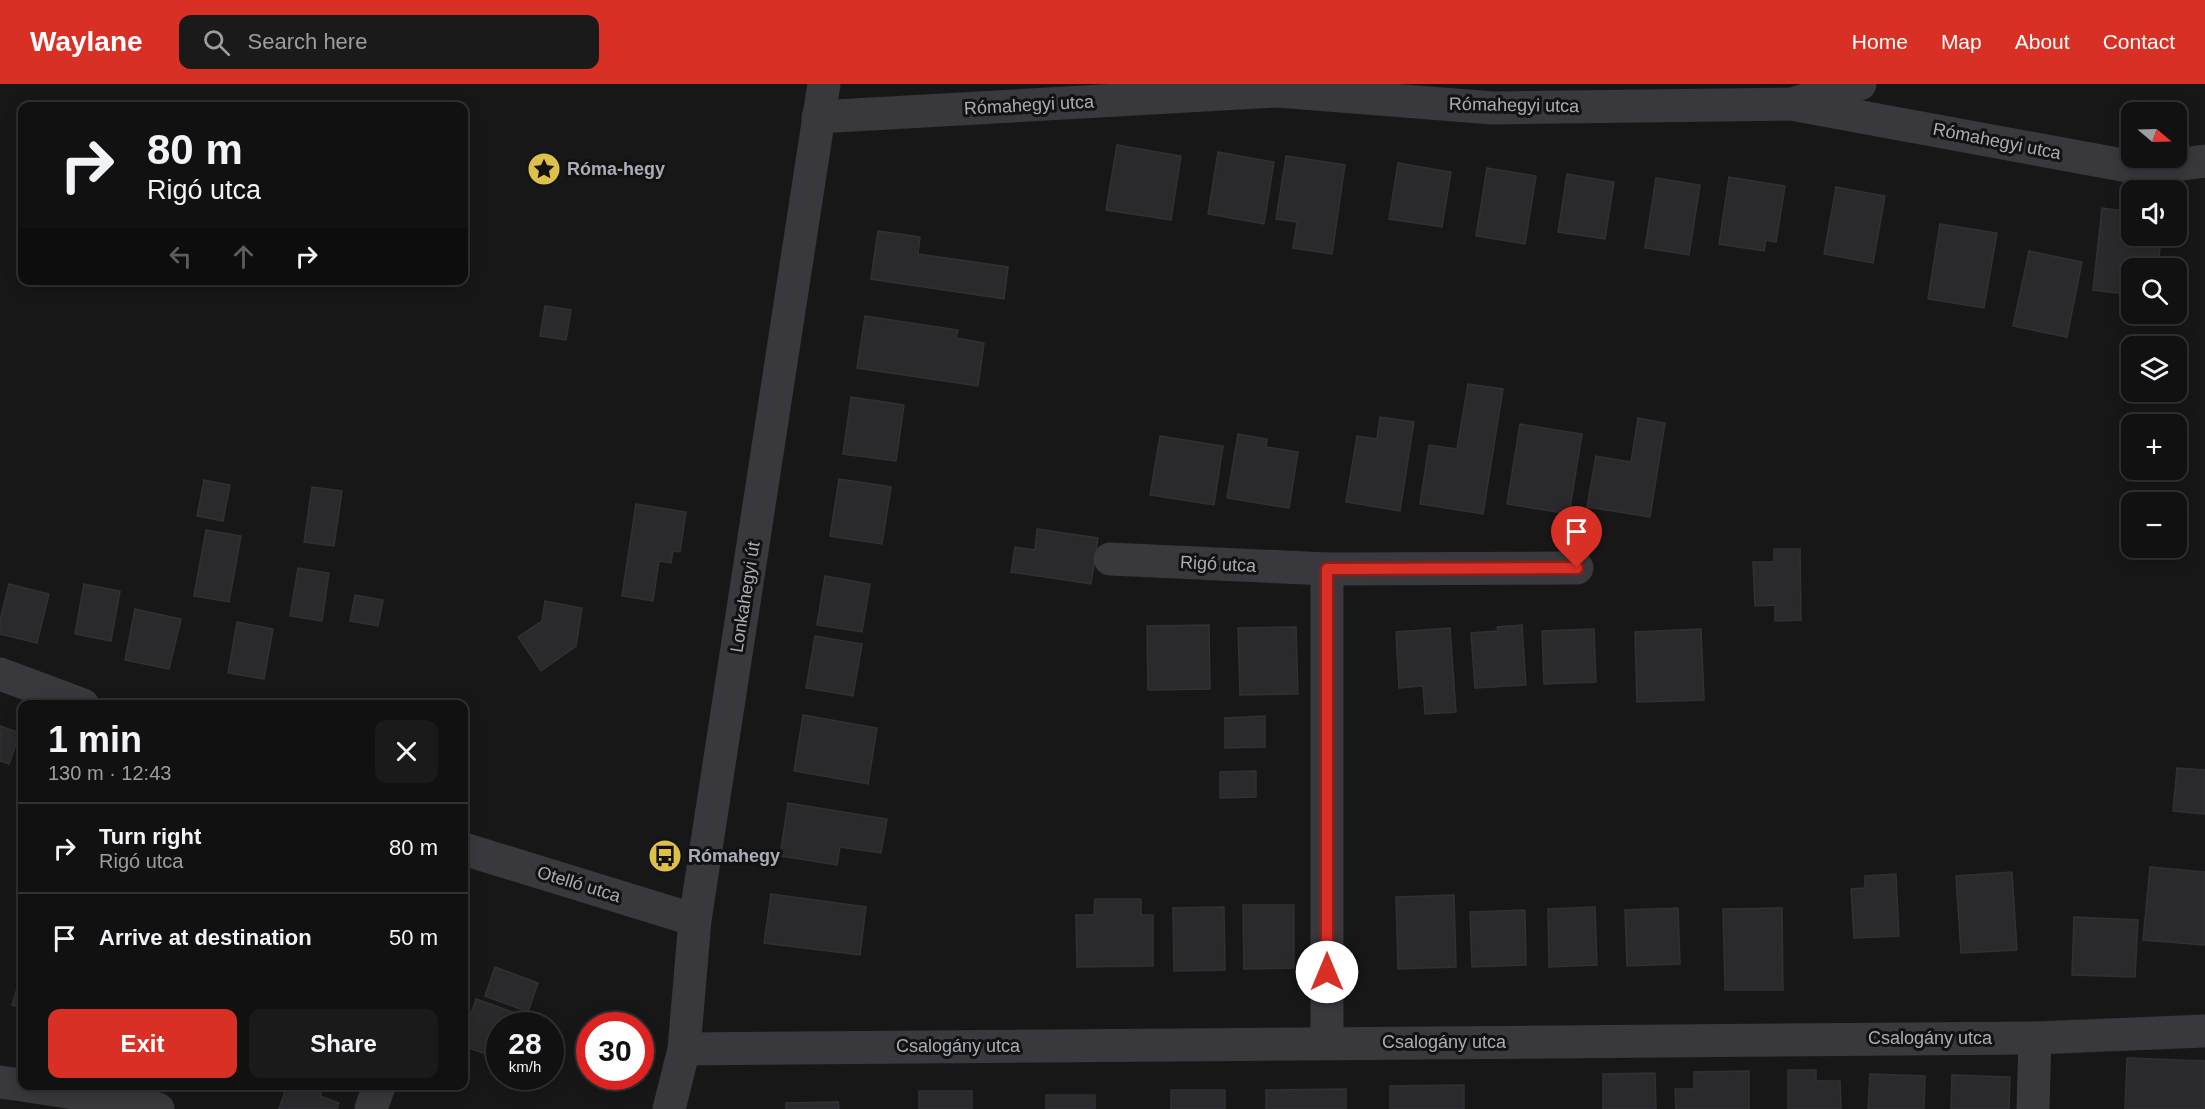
<!DOCTYPE html>
<meta charset="utf-8">
<style>
body{margin:0;font-family:Arial,sans-serif;background:#1a1a1b;color:#f1f3f6;height:100vh;display:flex;flex-direction:column;font-size:22px;white-space:nowrap}
*{box-sizing:border-box;margin:0}
p{font-size:20px;color:#9c9d9f}
.icon{flex:none;width:33px;height:33px;fill:none;stroke:currentColor;stroke-width:2;stroke-linecap:round;stroke-linejoin:round}
.map{position:relative;flex:1;overflow:hidden}
.panel{position:absolute;left:18px;top:616px;width:450px;height:390px;display:flex;flex-direction:column;background:#111112;border-radius:12px;box-shadow:0 3px 15px #0003,0 0 0 2px #303132}
.panel>*{flex:none}
.top-card{position:absolute;left:18px;top:18px;width:450px;height:183px;border-radius:12px;box-shadow:0 3px 15px #0003,0 0 0 2px #303132;background:#111112;color:#f1f3f6;overflow:hidden}
.needle{width:39px;rotate:109deg}
.controls{position:absolute;left:2121px;top:18px;display:grid;gap:12px}
.controls a{display:grid;place-items:center;width:66px;height:66px;border-radius:12px;background:#111112;box-shadow:0 3px 15px #0003,0 0 0 2px #303132;font-size:30px}
.speed{position:absolute;left:486px;top:928px;display:flex;gap:12px;font-size:30px;font-weight:700;text-align:center}
.speed>*{display:grid;place-content:center;width:78px;height:78px;border-radius:50%;background:#111112;box-shadow:0 3px 15px #0003,0 0 0 2px #303132;line-height:1}
.speed small{font-size:15px;font-weight:400}
.speed .limit{border:9px solid #d22;background:#fff;color:#111}
.pin{position:absolute;display:grid;place-items:center;width:51px;height:51px;color:#fff;margin:-62px -26px;border-radius:50% 50% 50% 0;rotate:-45deg;box-shadow:0 0 6px #0007}
.pin .icon{rotate:45deg}
.me{position:absolute;width:66px;margin:-33px;rotate:0deg;stroke-linejoin:round;filter:drop-shadow(0 0 4px #0008)}
.turn{display:flex;align-items:center;gap:21px;height:126px;padding:0 30px;font-size:27px}
.turn .icon{width:78px;height:78px;stroke-width:2.5}
.turn b{display:block;font-size:42px;line-height:51px}
.lanes{display:flex;align-items:center;height:57px;padding:0 30px;background:#0003;justify-content:center;gap:30px;direction:ltr}
.lanes .off{opacity:.35}
.round{display:grid;place-items:center;flex:none;width:63px;height:63px;border-radius:12px;background:#1a1a1b}
.overview{display:flex;align-items:center;justify-content:space-between;height:102px;padding:0 30px}
h1{font-size:36px;font-weight:600;line-height:45px}
.primary-button{display:flex;gap:12px;margin-top:auto;padding:12px 30px}
.primary-button a{flex:1;height:69px;border-radius:12px;background:#d93025;color:#fff;font-size:24px;font-weight:600;line-height:69px;text-align:center}
.primary-button a+a{background:#1a1a1b;color:#f1f3f6}
ul{padding:0;list-style:none}
li{display:flex;align-items:center;gap:18px;height:90px;padding:0 30px;border-top:2px solid #303132}
li div{flex:1}
li b{display:block;font-size:22px}
li em{font-style:normal}
header{display:flex;align-items:center;gap:36px;box-sizing:border-box;height:84px;padding:0 30px;background:#d93025;color:#fff}
header strong{font-size:28px}
nav{display:flex;gap:33px;margin-inline-start:auto;font-size:21px}
.search{width:420px;height:54px;background:#1a1a1b;display:flex;align-items:center;gap:15px;box-sizing:border-box;padding:0 21px;border-radius:12px;color:#9c9d9f;font-size:22px}
.map>svg:first-child{display:block}
.building{fill:#2a2a2c;stroke:#313134;stroke-width:1.5}
.lines{fill:none;stroke-linecap:round;stroke-linejoin:round}
.minor{stroke:#38383d;stroke-width:33}
.route-casing{stroke:#8d1f18;stroke-width:15}
.route{stroke:#d93025;stroke-width:10}
.labels{text-anchor:middle;stroke-width:6;stroke-linejoin:round;paint-order:stroke}
.street-label{font-size:18px;fill:#aaacb7;stroke:#121213}
.poi-label{font-size:18px;font-weight:bold;fill:#aaacb7;stroke:#121213;text-anchor:start}
</style>
<header>
<strong>Waylane</strong>
<div class="search"><svg class="icon" aria-label="search" viewBox="0 0 24 24"><circle cx="10" cy="10" r="6"/><path d="M15 15l6 6"/></svg>Search here</div>
<nav><a>Home</a><a>Map</a><a>About</a><a>Contact</a></nav>
</header>
<div class="map">
<svg width="2205" height="1025" viewBox="0 0 2205 1025">
<rect width="100%" height="100%" fill="#171718"/>
<g class="building">
<polygon points="1117,61 1181,72 1171,136 1106,126"/>
<polygon points="1218,68 1274,78 1264,140 1208,130"/>
<polygon points="1286,72 1345,81 1332,170 1293,164 1297,138 1276,135"/>
<polygon points="1398,79 1451,88 1442,143 1389,135"/>
<polygon points="1487,84 1536,92 1525,160 1476,152"/>
<polygon points="1567,90 1614,98 1605,155 1558,148"/>
<polygon points="1729,93 1785,102 1776,158 1766,156 1764,167 1719,160"/>
<polygon points="1656,94 1700,101 1689,171 1645,164"/>
<polygon points="1836,103 1885,112 1873,179 1824,170"/>
<polygon points="2102,124 2132,128 2132,152 2161,152 2158,184 2132,184 2132,211 2093,206"/>
<polygon points="1940,140 1997,149 1984,224 1928,215"/>
<polygon points="878,147 920,153 918,170 1008,183 1004,215 871,195"/>
<polygon points="2029,167 2082,178 2067,253 2013,242"/>
<polygon points="545,222 571,226 566,256 540,252"/>
<polygon points="865,232 958,246 956,254 984,259 978,302 857,284"/>
<polygon points="1468,300 1503,305 1483,430 1420,420 1429,361 1457,365"/>
<polygon points="851,313 904,321 896,377 843,370"/>
<polygon points="1380,333 1414,338 1400,427 1346,418 1357,352 1377,355"/>
<polygon points="1638,334 1665,339 1650,433 1587,423 1596,372 1631,378"/>
<polygon points="1520,340 1582,350 1569,430 1507,420"/>
<polygon points="1238,350 1267,355 1266,363 1298,368 1289,424 1227,414"/>
<polygon points="1160,352 1223,362 1214,421 1150,411"/>
<polygon points="839,395 891,403 882,460 830,452"/>
<polygon points="204,396 230,401 223,437 197,432"/>
<polygon points="312,403 342,407 334,462 304,458"/>
<polygon points="636,420 686,428 680,468 673,467 671,479 659,477 653,517 622,512"/>
<polygon points="1037,445 1098,454 1091,500 1011,488 1015,463 1035,466"/>
<polygon points="206,446 241,452 229,518 194,512"/>
<polygon points="1774,465 1800,465 1801,536 1775,537 1775,521 1755,522 1753,478 1774,478"/>
<polygon points="298,484 329,489 322,537 290,532"/>
<polygon points="825,492 870,500 862,548 817,541"/>
<polygon points="9,500 49,510 37,559 0,550 0,536"/>
<polygon points="84,500 120,507 111,557 75,550"/>
<polygon points="355,511 383,516 378,542 350,537"/>
<polygon points="545,517 582,524 576,562 541,587 518,553 542,537"/>
<polygon points="135,525 181,535 169,585 125,576"/>
<polygon points="237,538 273,545 264,595 228,589"/>
<polygon points="1209,541 1210,605 1148,606 1147,542"/>
<polygon points="1522,541 1526,601 1475,604 1471,549 1498,547 1497,543"/>
<polygon points="1296,543 1298,610 1240,611 1238,544"/>
<polygon points="1450,544 1456,628 1425,630 1423,602 1399,604 1396,548"/>
<polygon points="1594,545 1596,598 1544,600 1542,547"/>
<polygon points="1701,545 1704,616 1637,618 1635,548"/>
<polygon points="815,552 862,560 853,612 806,604"/>
<polygon points="803,631 877,644 868,700 794,687"/>
<polygon points="1265,632 1265,663 1225,664 1225,634"/>
<polygon points="0,642 20,649 9,680 0,677"/>
<polygon points="2177,684 2205,686 2205,730 2173,727"/>
<polygon points="1256,687 1256,713 1220,714 1220,688"/>
<polygon points="788,719 887,735 881,769 840,763 837,781 780,772"/>
<polygon points="2150,783 2205,788 2205,861 2143,856"/>
<polygon points="2012,788 2017,866 1961,869 1956,792"/>
<polygon points="1896,790 1899,852 1854,854 1851,805 1865,804 1865,792"/>
<polygon points="771,810 866,823 860,871 764,859"/>
<polygon points="1454,811 1456,883 1398,885 1396,813"/>
<polygon points="1095,815 1141,815 1141,831 1153,831 1153,882 1077,883 1076,831 1094,831"/>
<polygon points="1243,821 1294,821 1294,884 1244,885"/>
<polygon points="1224,823 1225,886 1174,887 1173,824"/>
<polygon points="1595,823 1597,881 1549,883 1548,825"/>
<polygon points="1678,824 1680,880 1627,882 1625,826"/>
<polygon points="1782,824 1783,906 1725,906 1723,825"/>
<polygon points="1525,826 1526,881 1472,883 1470,828"/>
<polygon points="2074,833 2138,836 2135,893 2072,891"/>
<polygon points="495,883 538,899 528,928 485,912"/>
<polygon points="22,888 22,924 12,921"/>
<polygon points="476,915 538,937 536,942 500,942 500,975 469,964 471,958 464,955 464,950"/>
<polygon points="2127,974 2205,977 2205,1025 2125,1025"/>
<polygon points="1788,986 1816,986 1816,997 1840,997 1841,1025 1788,1025"/>
<polygon points="1749,987 1749,1025 1676,1025 1675,1005 1694,1005 1694,988"/>
<polygon points="1655,989 1656,1025 1603,1025 1603,990"/>
<polygon points="1870,990 1925,992 1924,1025 1868,1025"/>
<polygon points="1952,991 2010,993 2009,1025 1951,1025"/>
<polygon points="1464,1001 1464,1025 1390,1025 1390,1002"/>
<polygon points="287,1002 324,1002 320,1012 339,1019 337,1025 279,1025"/>
<polygon points="1346,1005 1346,1025 1266,1025 1266,1006"/>
<rect x="1171" y="1006" width="54" height="19"/>
<rect x="919" y="1007" width="53" height="18"/>
<rect x="1046" y="1011" width="49" height="14"/>
<polygon points="838,1018 839,1025 786,1025 786,1019"/>
</g>
<g class="lines">
<g class="minor">
<polyline points="1798,18 1860,0"/>
<polyline points="818,33 1277,7 1493,24 1791,20 2144,85 2205,77"/>
<polyline points="1110,475 1327,485 1577,484"/>
<polyline points="1327,485 1327,959"/>
<polyline points="0,590 83,621"/>
<polyline points="464,765 695,836"/>
<polyline points="684,965 2035,954 2205,947"/>
<polyline points="0,998 22,1001"/>
<polyline points="28,1002 134,1018 158,1025"/>
<polyline points="371,1025 379,1002"/>
<polyline points="669,1025 684,965 695,836 824,0"/>
<polyline points="2033,1025 2035,954"/>
</g>
</g>
<g class="lines">
<g class="route-casing">
<polyline id="route" points="1327,888 1327,485 1577,484"/>
</g>
<use href="#route" class="route"/>
</g>
<defs>
<g id="sight-disc" transform="scale(1.725)"><circle r="9.5" fill="#ddc049" stroke="#121213"/><path d="M0-6L1.8-2.2L6-1.7L2.9 1.2L3.7 5.4L0 3.3L-3.7 5.4L-2.9 1.2L-6-1.7L-1.8-2.2Z" fill="#111"/></g>
<g id="bus-disc" transform="scale(1.725)"><circle r="9.5" fill="#ddc049" stroke="#121213"/><path d="M-5-6H5V4H4V6H2V4H-2V6H-4V4H-5ZM-3.5-4V0h7V-4ZM-3.5 1.2v1.5H-2V1.2ZM2 1.2v1.5H3.5V1.2Z" fill="#111"/></g>
</defs>
<g fill-rule="evenodd">
<use href="#sight-disc" x="544" y="85"/>
<use href="#bus-disc" x="665" y="772"/>
</g>
<g class="labels">
<g class="street-label">
<text transform="translate(1029 21) rotate(-3)" y="6">Rómahegyi utca</text>
<text transform="translate(1514 21) rotate(1)" y="6">Rómahegyi utca</text>
<text transform="translate(1997 57) rotate(11)" y="6">Rómahegyi utca</text>
<text transform="translate(1218 480) rotate(3)" y="6">Rigó utca</text>
<text transform="translate(745 513) rotate(-81)" y="6">Lonkahegyi út</text>
<text transform="translate(579 800) rotate(17)" y="6">Otelló utca</text>
<text x="1930" y="960">Csalogány utca</text>
<text x="1444" y="964">Csalogány utca</text>
<text x="958" y="968">Csalogány utca</text>
</g>
<g class="poi-label">
<text x="567" y="91">Róma-hegy</text>
<text x="688" y="778">Rómahegy</text>
</g>
</g>
</svg>
<div class="controls">
<a><svg class="needle" viewBox="-14 -14 28 28"><path d="M0-13l5 13h-10z" fill="#e53935"/><path d="M0 13l5-13h-10z" fill="#9c9d9f"/></svg></a>
<a><svg class="icon" aria-label="sound" viewBox="0 0 24 24"><path d="M4 9h4l5-4v14l-5-4H4zM17 9q2 3 0 6"/></svg></a>
<a><svg class="icon" aria-label="search" viewBox="0 0 24 24"><circle cx="10" cy="10" r="6"/><path d="M15 15l6 6"/></svg></a>
<a><svg class="icon" aria-label="layers" viewBox="0 0 24 24"><path d="M12 4l9 5-9 5-9-5zM3 14l9 5 9-5"/></svg></a>
<a>+</a>
<a>−</a>
</div>
<div class="speed"><div>28<small>km/h</small></div><div class="limit">30</div></div>
<div class="pin" style="left:1577px;top:484px;background:#d93025"><svg class="icon" aria-label="arrive" viewBox="0 0 24 24"><path d="M6 21V4h12l-3 4 3 4H6"/></svg></div>
<svg class="me" style="left:1327px;top:888px" viewBox="-20 -20 40 40"><circle r="19" fill="#fff"/><path d="M0-13L10 11 0 6-10 11z" fill="#d93025"/></svg>
<div class="top-card">
<div class="turn"><svg class="icon" aria-label="right" viewBox="0 0 24 24"><path d="M7 20v-9h11M14 6l5 5-5 5"/></svg><div><b>80 m</b>Rigó utca</div></div>
<div class="lanes"><svg class="icon off" aria-label="left" viewBox="0 0 24 24"><path d="M17 20v-9H6M10 6l-5 5 5 5"/></svg><svg class="icon off" aria-label="ahead" viewBox="0 0 24 24"><path d="M12 20V5M6 11l6-6 6 6"/></svg><svg class="icon" aria-label="right" viewBox="0 0 24 24"><path d="M7 20v-9h11M14 6l5 5-5 5"/></svg></div>
</div>
<section class="panel">
<div class="overview"><div><h1>1 min</h1><p>130 m · 12:43</p></div><a class="round"><svg class="icon" aria-label="close" viewBox="0 0 24 24"><path d="M6 6l12 12M18 6L6 18"/></svg></a></div>
<ul>
<li><svg class="icon" aria-label="right" viewBox="0 0 24 24"><path d="M7 20v-9h11M14 6l5 5-5 5"/></svg><div><b>Turn right</b><p>Rigó utca</p></div><em>80 m</em></li>
<li><svg class="icon" aria-label="arrive" viewBox="0 0 24 24"><path d="M6 21V4h12l-3 4 3 4H6"/></svg><div><b>Arrive at destination</b></div><em>50 m</em></li>
</ul>
<div class="primary-button"><a>Exit</a><a>Share</a></div>
</section>
</div>
